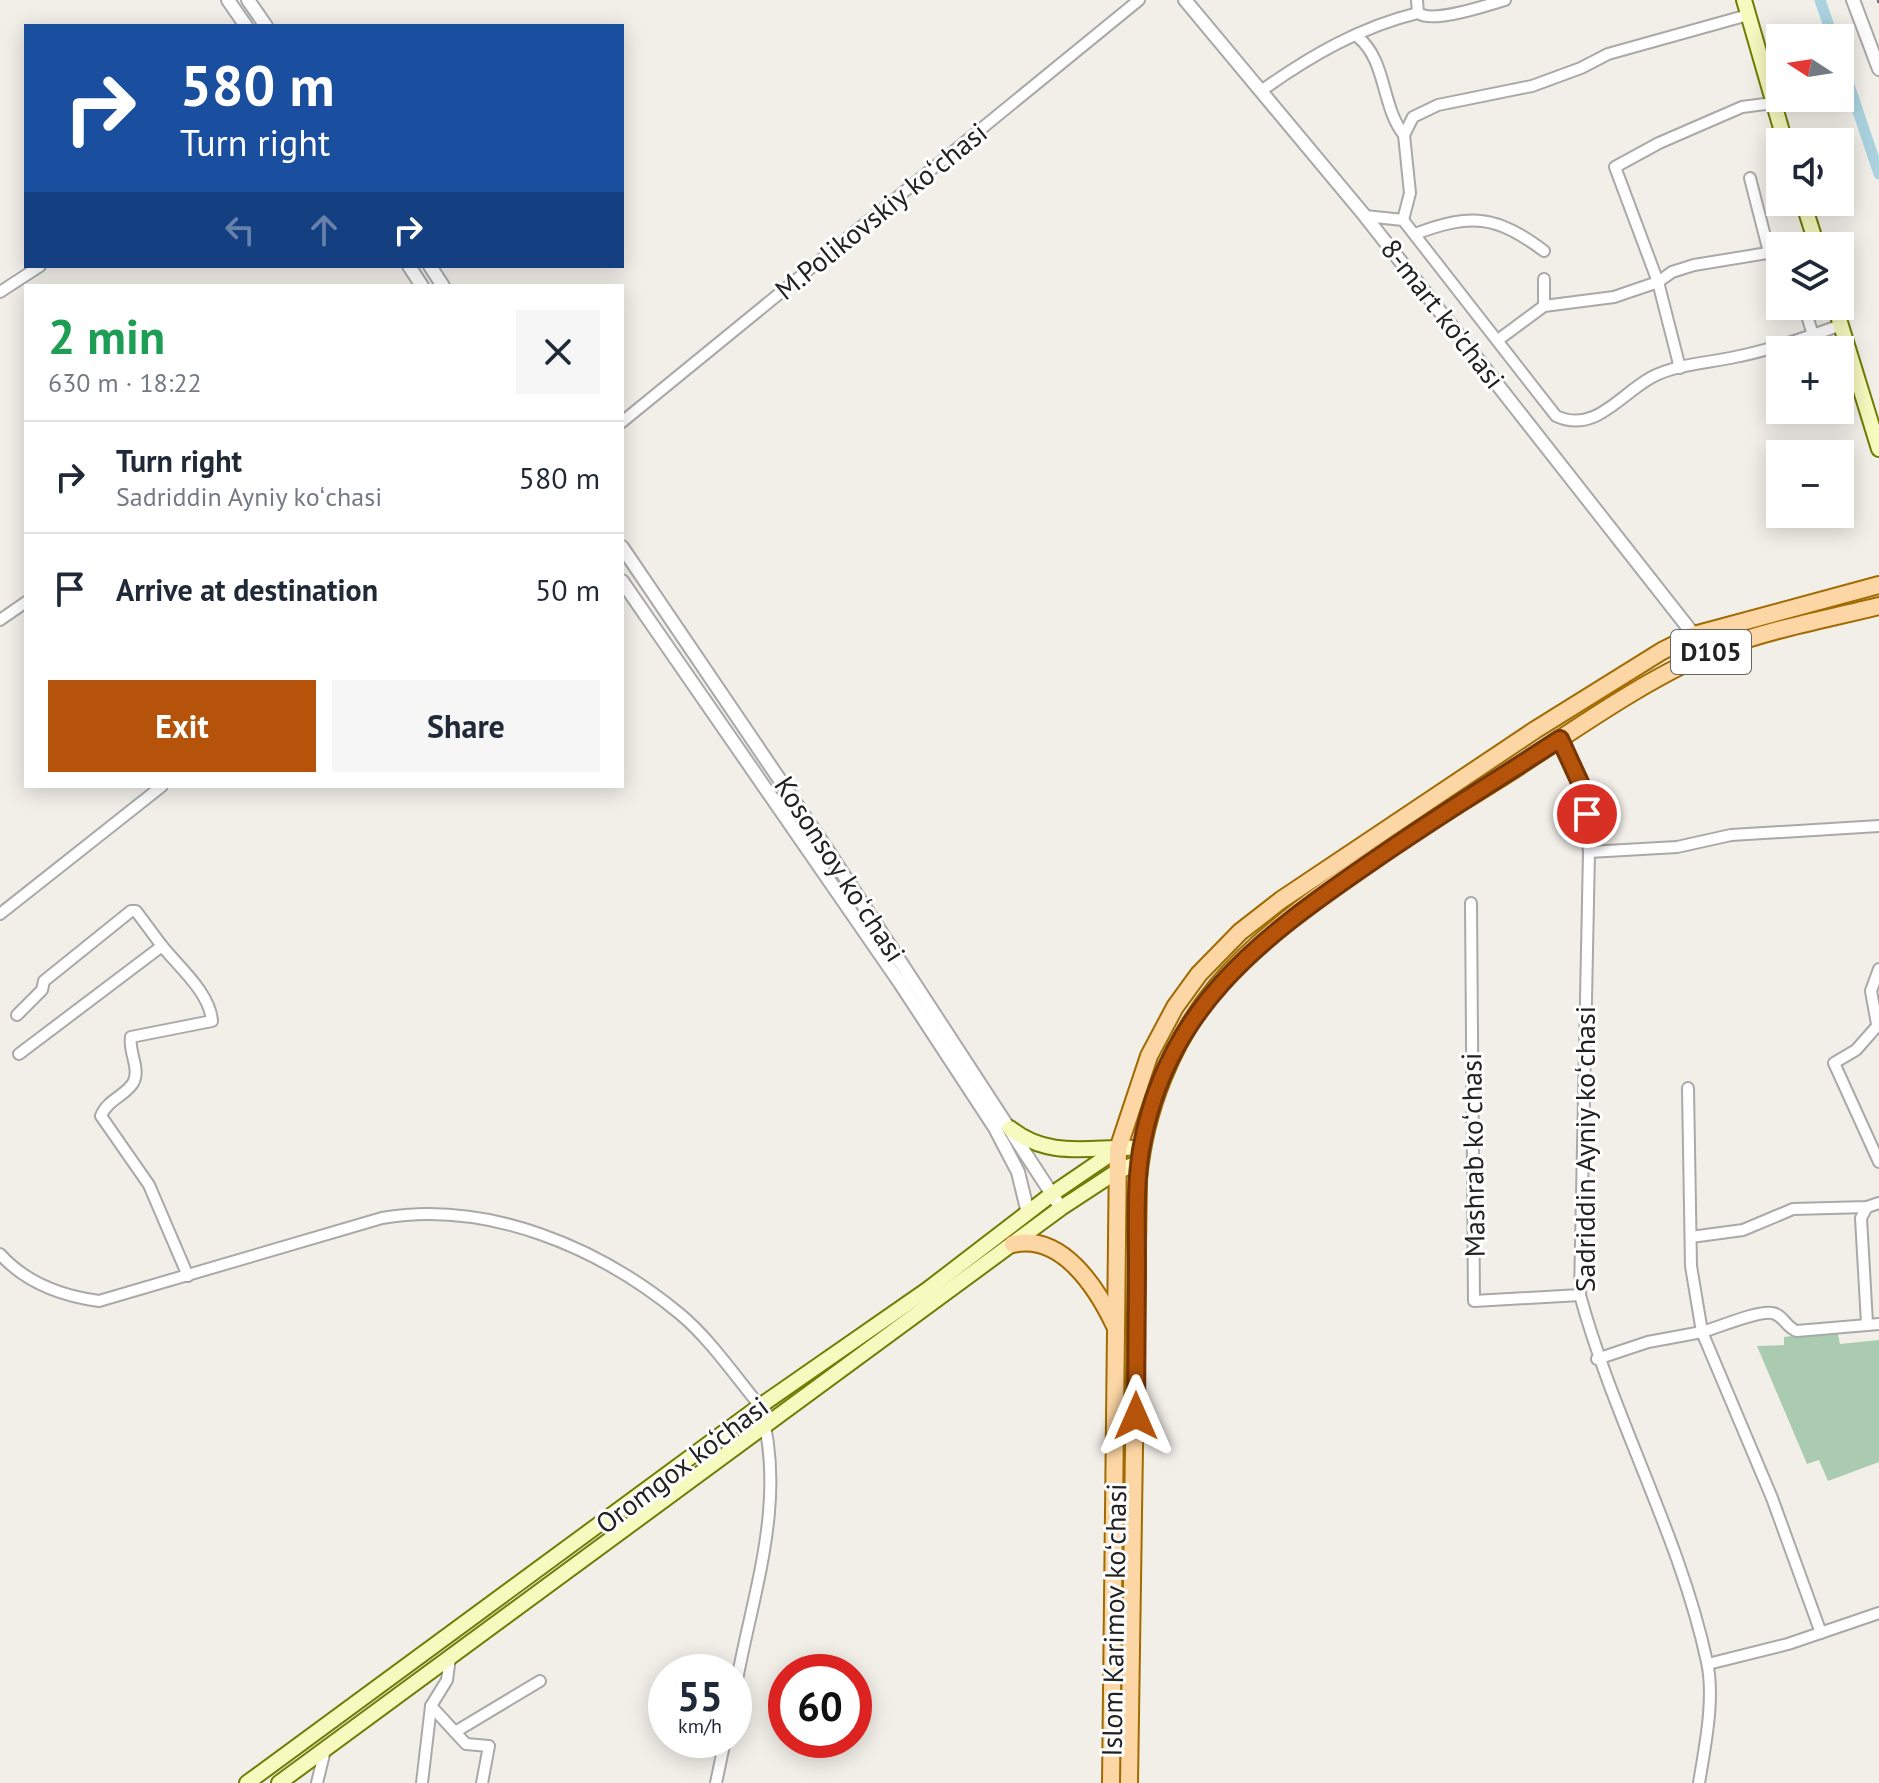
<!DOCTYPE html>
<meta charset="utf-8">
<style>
body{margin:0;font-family:"PT Sans",sans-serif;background:#f6f6f7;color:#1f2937;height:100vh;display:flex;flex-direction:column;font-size:30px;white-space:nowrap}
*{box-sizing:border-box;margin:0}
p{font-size:26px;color:#747a83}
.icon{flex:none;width:44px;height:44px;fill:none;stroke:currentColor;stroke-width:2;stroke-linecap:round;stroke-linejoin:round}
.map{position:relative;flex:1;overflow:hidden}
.drawer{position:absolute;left:24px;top:284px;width:600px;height:504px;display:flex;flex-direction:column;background:#fff;border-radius:0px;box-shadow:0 4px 20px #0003}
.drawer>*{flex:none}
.banner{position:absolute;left:24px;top:24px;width:600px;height:244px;border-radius:0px;box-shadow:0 4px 20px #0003;background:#1a4fa0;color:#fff;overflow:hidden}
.needle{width:52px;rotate:282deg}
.fabs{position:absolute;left:1766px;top:24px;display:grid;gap:16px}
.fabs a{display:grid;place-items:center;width:88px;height:88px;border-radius:0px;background:#fff;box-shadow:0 4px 20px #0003;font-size:40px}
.speed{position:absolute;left:648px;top:1654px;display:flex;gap:16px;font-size:40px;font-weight:700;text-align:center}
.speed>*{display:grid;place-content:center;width:104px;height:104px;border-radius:50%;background:#fff;box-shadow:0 4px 20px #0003;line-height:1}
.speed small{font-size:20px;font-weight:400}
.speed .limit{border:12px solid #d22;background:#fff;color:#111}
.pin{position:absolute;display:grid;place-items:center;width:68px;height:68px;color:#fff;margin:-34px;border:4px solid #fff;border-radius:50%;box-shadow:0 2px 8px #0007}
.me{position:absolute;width:88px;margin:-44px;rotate:0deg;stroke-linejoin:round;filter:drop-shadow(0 0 6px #0008)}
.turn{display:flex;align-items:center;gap:28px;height:168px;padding:0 24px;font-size:36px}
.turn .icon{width:104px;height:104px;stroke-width:2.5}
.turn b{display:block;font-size:56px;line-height:68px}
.lanes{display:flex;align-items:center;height:76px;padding:0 24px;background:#0003;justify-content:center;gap:40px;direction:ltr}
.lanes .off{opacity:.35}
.round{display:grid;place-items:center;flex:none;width:84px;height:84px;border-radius:0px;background:#f6f6f7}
.summary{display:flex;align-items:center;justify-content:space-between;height:136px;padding:0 24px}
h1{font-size:48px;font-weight:800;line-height:60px;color:#1e9e55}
.cta{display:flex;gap:16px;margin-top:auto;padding:16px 24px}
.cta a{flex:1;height:92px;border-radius:0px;background:#b45309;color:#fff;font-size:32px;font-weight:800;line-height:92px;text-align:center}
.cta a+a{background:#f6f6f7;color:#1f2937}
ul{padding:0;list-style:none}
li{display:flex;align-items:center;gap:24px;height:112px;padding:0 24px;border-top:2px solid #e0e1e3}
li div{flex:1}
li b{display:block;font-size:30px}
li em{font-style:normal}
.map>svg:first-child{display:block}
.cemetery{fill:#aacbaf}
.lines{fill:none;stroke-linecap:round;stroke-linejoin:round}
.canal{stroke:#aad3df;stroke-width:11}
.minor-casing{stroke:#a9a9a9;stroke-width:14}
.tertiary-casing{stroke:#a9a9a9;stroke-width:16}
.secondary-casing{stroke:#707d05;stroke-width:18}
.primary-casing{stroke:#a06b00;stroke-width:20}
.minor{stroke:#fff;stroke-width:10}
.tertiary{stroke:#fff;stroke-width:12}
.secondary{stroke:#f7fabf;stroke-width:14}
.primary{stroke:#fcd6a4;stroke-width:16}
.rail{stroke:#707070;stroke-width:3;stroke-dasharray:16 16;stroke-linecap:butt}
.route-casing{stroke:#753606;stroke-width:20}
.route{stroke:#b45309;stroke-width:14}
.labels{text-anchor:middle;stroke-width:6;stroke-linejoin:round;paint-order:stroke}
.shield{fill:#fff;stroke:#646464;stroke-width:2}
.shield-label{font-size:26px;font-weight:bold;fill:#222}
.street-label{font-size:28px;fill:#222;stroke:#fff}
</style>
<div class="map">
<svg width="1879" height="1783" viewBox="0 0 1879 1783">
<rect width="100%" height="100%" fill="#f2efe9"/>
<polygon class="cemetery" points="1837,1330 1840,1344 1879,1340 1879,1462 1828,1481 1819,1460 1807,1464 1757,1346 1784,1345 1784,1337"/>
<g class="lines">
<g class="canal">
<polyline points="1820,0 1833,38"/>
<polyline points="1840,58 1879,174"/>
</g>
<g class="minor-casing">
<g id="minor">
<polyline points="1417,0 1418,13"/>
<path d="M1358 37C1387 61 1381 106 1404 135"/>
<path d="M1261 91C1310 56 1360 27 1418 13 1433 24 1487 5 1505 0"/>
<polyline points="1750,178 1769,252"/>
<path d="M1365 216 1403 220 1556 416C1595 434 1619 395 1652 377 1677 364 1708 363 1735 357 1771 350 1807 337 1841 325"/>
<polyline points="1403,220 1410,193 1404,135 1413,117 1438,105 1532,86 1581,68 1608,54 1748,15"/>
<path d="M1415 234C1471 213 1496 215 1544 251"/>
<polyline points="0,292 40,266"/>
<polyline points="1544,306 1544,279"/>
<polyline points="1804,306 1813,335"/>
<polyline points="1498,340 1544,306 1614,297 1658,282 1672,272 1694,265 1780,251"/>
<polyline points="1680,368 1658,282 1615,167 1659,143 1742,107 1773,103"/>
<polyline points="622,422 1139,0"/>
<polyline points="0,620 26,602"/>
<path d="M1560 739 1583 789 1589 852 1580 1295C1614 1420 1680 1536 1707 1662 1715 1699 1705 1746 1699 1783"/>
<polyline points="1589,852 1677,847 1731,835 1879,826"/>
<polyline points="1471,903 1474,1301 1580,1295"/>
<polyline points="0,914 162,786"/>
<polyline points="17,1015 42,990 44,981 131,911 136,911 162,946"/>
<polyline points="1877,1024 1871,991 1879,969"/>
<polyline points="1879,1024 1856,1050 1834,1063 1879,1162"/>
<path d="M19 1054 162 946C179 967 210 993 212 1021L131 1037C128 1051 141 1069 133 1083 125 1096 107 1100 101 1116L149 1185 188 1276"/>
<path d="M1688 1088 1691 1266 1702 1332C1717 1328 1758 1310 1772 1313 1784 1315 1786 1328 1797 1331L1879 1324"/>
<polyline points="1867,1207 1861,1218 1867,1323"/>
<polyline points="1691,1237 1743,1230 1793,1209 1867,1207 1879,1203"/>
<path d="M0 1254C25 1282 62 1296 99 1301L382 1218C488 1200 599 1247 680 1314 710 1339 735 1376 760 1406 789 1503 750 1600 734 1696"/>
<polyline points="1597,1359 1648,1342 1702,1332 1772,1498 1821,1633"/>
<polyline points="1708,1664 1788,1644 1879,1613"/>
<polyline points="431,1706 466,1744 489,1746 482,1783"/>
<polyline points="455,1732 540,1681"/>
<polyline points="317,1783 325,1750"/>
<polyline points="422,1783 431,1706 447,1680 450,1657"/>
<polyline points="716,1783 725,1740"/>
</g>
</g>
<g class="tertiary-casing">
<g id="tertiary">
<polyline points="228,0 246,26"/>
<polyline points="248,0 266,26"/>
<polyline points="1185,0 1365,216 1694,635"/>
<polyline points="1853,0 1879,69"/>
<polyline points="409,266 422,286"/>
<polyline points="430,266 443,286"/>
<polyline points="622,547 828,851 1061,1208"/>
<polyline points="622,581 900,983 995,1128 1018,1172 1028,1213"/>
</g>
</g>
<g class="secondary-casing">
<g id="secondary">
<polyline points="1744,0 1785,142"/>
<polyline points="1803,202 1817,246"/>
<polyline points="1835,306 1879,449"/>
<path d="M1010 1128C1051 1161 1094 1145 1142 1148"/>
<polyline points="247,1783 760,1406 927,1290 1052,1194 1118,1149"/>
<polyline points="279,1783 1061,1208 1116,1172 1140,1162"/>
</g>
</g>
<g class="primary-casing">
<g id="primary">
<path d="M1013 1244C1062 1233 1097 1288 1115 1326"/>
<polyline points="1111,1783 1118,1149 1149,1056 1175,1007 1199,974 1240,932 1281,900 1535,730 1662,651 1694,635 1879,585"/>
<path d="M1129 1783 1138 1180C1144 1111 1172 1041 1216 987 1287 902 1419 830 1513 770 1574 730 1654 673 1721 648 1771 629 1827 619 1879 606"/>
</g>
</g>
<use href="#minor" class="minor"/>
<use href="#tertiary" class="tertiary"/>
<use href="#secondary" class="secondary"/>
<use href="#primary" class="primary"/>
<polyline class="rail" points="1878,0 1879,3"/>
</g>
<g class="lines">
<g class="route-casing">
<path id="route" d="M1136 1416C1136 1366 1137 1315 1137 1265 1137 1227 1135 1188 1141 1150 1165 1010 1258 940 1367 865 1430 821 1495 781 1560 739L1583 789 1587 814"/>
</g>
<use href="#route" class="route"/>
</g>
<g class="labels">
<rect class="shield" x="1671" y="630" width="80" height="44" rx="6"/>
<g class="shield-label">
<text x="1711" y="661">D105</text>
</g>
<g class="street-label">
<text transform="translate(881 211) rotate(-39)" y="10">M.Polikovskiy koʻchasi</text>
<text transform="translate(1443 314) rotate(52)" y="10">8-mart ko'chasi</text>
<text transform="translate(840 869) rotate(57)" y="10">Kosonsoy koʻchasi</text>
<text transform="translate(1585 1149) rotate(-90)" y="10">Sadriddin Ayniy koʻchasi</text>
<text transform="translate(1473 1155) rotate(-91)" y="10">Mashrab koʻchasi</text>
<text transform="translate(682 1465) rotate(-37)" y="10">Oromgox ko‘chasi</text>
<text transform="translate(1114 1620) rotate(-89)" y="10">Islom Karimov koʻchasi</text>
</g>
</g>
</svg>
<div class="fabs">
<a><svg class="needle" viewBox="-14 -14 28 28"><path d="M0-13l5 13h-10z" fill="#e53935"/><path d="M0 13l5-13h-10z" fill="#747a83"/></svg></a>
<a><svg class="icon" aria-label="sound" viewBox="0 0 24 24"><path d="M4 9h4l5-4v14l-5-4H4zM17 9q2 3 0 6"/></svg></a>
<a><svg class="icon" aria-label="layers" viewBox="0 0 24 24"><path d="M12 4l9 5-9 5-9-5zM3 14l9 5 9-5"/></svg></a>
<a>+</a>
<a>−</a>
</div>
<div class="speed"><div>55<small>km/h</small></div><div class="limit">60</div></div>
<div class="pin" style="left:1587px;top:814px;background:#d93025"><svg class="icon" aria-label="arrive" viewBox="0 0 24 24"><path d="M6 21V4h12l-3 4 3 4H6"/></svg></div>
<svg class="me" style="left:1136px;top:1416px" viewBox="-20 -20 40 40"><path d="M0-17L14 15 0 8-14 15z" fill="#b45309" stroke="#fff" stroke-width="4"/></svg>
<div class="banner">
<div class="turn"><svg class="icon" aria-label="right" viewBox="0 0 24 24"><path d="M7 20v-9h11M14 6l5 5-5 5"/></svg><div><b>580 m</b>Turn right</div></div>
<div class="lanes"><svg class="icon off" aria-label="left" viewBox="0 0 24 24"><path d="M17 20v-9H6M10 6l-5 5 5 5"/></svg><svg class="icon off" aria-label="ahead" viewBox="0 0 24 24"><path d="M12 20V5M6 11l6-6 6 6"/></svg><svg class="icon" aria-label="right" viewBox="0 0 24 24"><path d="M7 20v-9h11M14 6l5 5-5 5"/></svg></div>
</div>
<section class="drawer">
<div class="summary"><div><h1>2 min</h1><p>630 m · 18:22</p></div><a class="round"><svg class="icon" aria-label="close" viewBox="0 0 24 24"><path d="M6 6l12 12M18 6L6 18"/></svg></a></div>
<ul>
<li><svg class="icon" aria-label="right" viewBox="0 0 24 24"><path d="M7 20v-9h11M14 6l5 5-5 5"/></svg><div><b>Turn right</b><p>Sadriddin Ayniy koʻchasi</p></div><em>580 m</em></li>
<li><svg class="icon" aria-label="arrive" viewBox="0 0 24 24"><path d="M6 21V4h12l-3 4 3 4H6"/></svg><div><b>Arrive at destination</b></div><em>50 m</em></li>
</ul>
<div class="cta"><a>Exit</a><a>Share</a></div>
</section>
</div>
